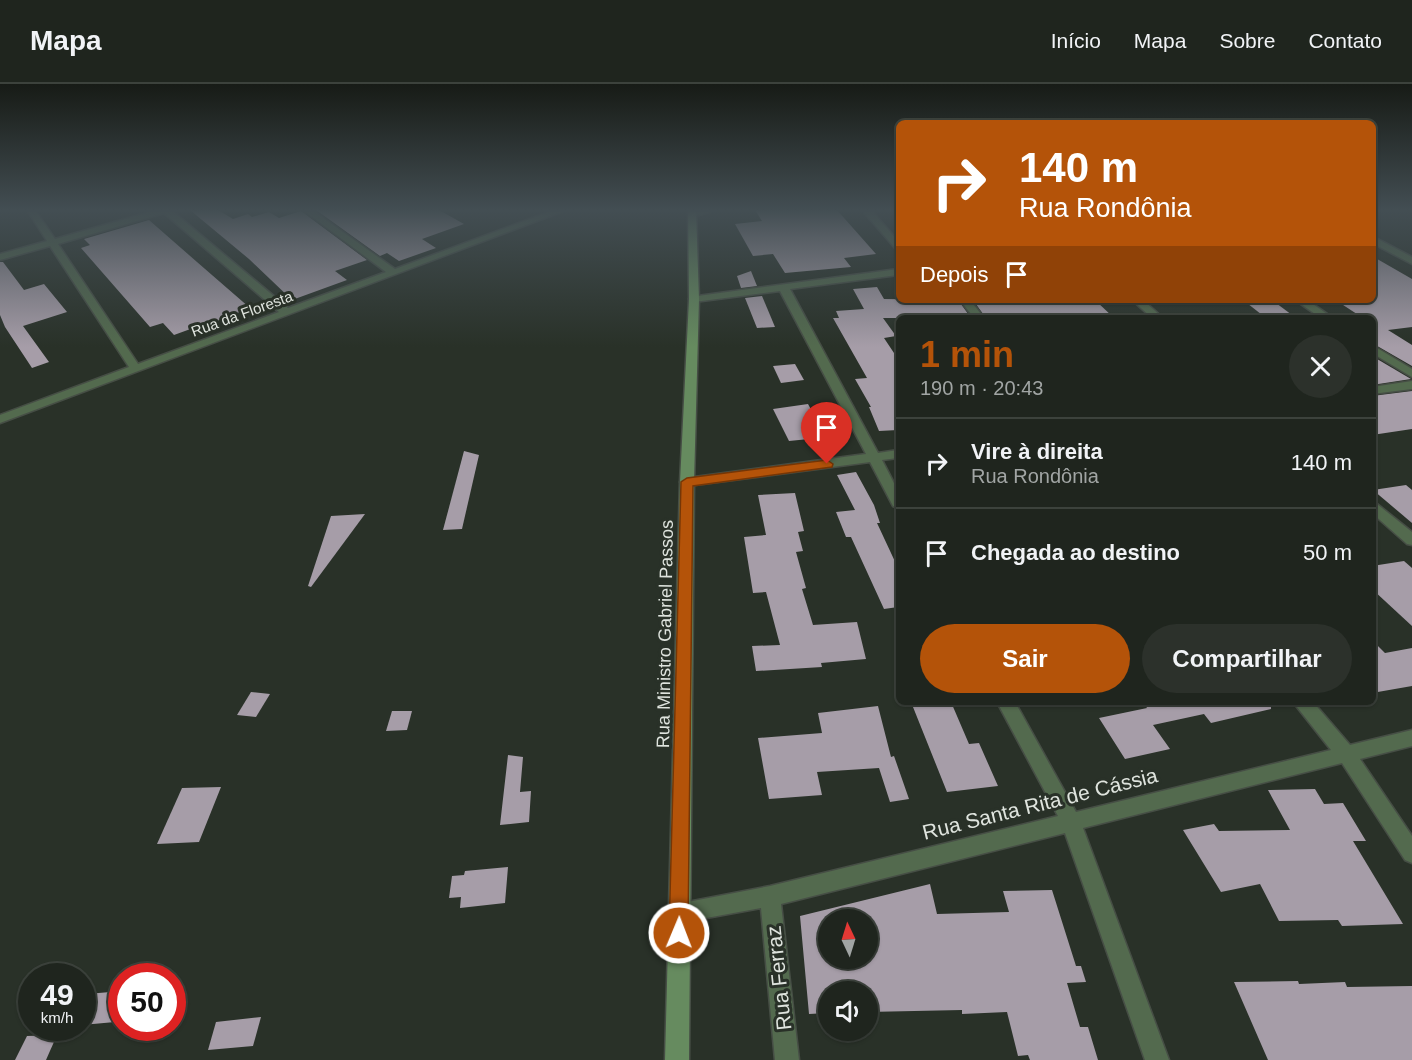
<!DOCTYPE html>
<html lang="pt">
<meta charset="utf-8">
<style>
body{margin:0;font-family:Arial,sans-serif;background:#2c312b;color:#f1f3f6;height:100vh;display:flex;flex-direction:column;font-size:22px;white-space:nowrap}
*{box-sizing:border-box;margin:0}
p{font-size:20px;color:#a1a5a4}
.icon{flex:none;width:33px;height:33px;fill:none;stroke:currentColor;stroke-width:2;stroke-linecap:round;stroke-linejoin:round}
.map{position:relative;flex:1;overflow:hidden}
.side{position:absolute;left:896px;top:231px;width:480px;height:390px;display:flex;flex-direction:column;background:#1f251e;border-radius:9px;box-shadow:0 2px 4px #0004,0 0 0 2px #3c423c}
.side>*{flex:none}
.top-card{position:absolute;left:896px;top:36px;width:480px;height:183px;border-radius:9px;box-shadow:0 2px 4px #0004,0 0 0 2px #3c423c;background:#b45309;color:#fff;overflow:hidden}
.needle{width:39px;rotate:356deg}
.buttons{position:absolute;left:818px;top:825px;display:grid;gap:12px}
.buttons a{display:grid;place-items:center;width:60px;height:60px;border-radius:50%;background:#1f251e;box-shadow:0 2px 4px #0004,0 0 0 2px #3c423c;font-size:30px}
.speed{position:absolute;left:18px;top:879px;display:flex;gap:12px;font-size:30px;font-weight:700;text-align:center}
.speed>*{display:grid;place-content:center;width:78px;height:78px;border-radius:50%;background:#1f251e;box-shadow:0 2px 4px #0004,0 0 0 2px #3c423c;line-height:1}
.speed small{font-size:15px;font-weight:400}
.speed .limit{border:9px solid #d22;background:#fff;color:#111}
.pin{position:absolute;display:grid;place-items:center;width:51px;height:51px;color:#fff;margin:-62px -26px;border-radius:50% 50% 50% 0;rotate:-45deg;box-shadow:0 0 6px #0007}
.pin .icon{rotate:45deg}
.me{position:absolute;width:66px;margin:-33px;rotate:1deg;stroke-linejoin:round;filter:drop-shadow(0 0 4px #0008)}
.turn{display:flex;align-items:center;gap:21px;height:126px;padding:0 24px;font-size:27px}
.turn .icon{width:78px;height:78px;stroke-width:2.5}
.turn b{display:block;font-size:42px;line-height:51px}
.then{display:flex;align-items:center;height:57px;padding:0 24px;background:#0003;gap:12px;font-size:22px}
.round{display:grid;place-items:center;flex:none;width:63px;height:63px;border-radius:32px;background:#2c312b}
.head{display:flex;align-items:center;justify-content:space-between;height:102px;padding:0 24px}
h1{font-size:36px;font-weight:600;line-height:45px;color:#b45309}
.cta{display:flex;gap:12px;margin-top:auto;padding:12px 24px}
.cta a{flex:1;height:69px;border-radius:36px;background:#b45309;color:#fff;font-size:24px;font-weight:600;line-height:69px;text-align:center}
.cta a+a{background:#2c312b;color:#f1f3f6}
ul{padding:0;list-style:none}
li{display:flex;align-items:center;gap:18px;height:90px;padding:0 24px;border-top:2px solid #3c423c}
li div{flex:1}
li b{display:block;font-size:22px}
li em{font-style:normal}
header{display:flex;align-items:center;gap:36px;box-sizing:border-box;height:84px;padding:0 30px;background:#1f251e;border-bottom:2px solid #3c423c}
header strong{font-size:28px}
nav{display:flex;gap:33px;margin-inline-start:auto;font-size:21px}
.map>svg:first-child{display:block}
.building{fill:#a69da8;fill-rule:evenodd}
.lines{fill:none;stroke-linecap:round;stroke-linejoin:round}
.street-casing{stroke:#464e45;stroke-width:3}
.secondary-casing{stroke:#464e45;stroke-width:3}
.street{fill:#536a4e;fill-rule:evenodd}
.secondary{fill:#668b5f;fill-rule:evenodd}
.route{fill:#b45309;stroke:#753606;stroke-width:1.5}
.labels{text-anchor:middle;stroke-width:6;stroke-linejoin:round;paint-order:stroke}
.far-street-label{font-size:15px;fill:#dfe4de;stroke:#293128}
.street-label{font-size:18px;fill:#dfe4de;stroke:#293128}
.near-street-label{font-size:21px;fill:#dfe4de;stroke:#293128}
</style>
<header>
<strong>Mapa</strong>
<nav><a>Início</a><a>Mapa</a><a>Sobre</a><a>Contato</a></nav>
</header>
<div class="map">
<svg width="1412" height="976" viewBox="0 0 1412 976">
<rect width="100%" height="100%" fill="#293128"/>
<g class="building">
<polygon points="190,126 218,126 233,135 248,130 252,133 269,128 279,134 301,127 367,176 335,187 347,196 292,216 249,175"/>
<polygon points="316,126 439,126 464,140 422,155 436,164 399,177 387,169 380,172"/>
<polygon points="755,126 837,126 876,170 844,174 851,183 785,189 773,170 753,172 735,140 762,137"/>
<polygon points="149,136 197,178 250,224 197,245 196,243 174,251 163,239 150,243 81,164 90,161 84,155"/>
<polygon points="1372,172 1412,195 1412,243 1388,246 1412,261 1412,282 1372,259 1372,234 1363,234 1340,219 1372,216"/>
<polygon points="0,178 3,178 24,206 44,200 67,228 23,242 49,278 32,284 5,243 0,231"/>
<polygon points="751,187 757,202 741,204 737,192"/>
<polygon points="877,203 884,215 958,216 971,234 883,234 896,252 884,254 898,275 898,346 879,347 869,323 871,323 855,295 867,294 833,234 839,234 836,227 864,225 853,205"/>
<polygon points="762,212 770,231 775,243 757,244 745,214"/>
<polygon points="973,216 1052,216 1054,219 1095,216 1114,234 986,234"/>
<polygon points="1243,216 1272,216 1296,234 1266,234"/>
<polygon points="1372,272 1411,295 1372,301"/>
<polygon points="795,280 804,296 781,299 773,282"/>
<polygon points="1412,307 1412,345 1372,351 1372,312"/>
<polygon points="808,320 820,342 824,342 834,360 813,363 809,355 789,357 773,325"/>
<polygon points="464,367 479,371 462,445 443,446"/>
<polygon points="856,388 874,421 880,439 877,439 898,484 898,523 884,525 851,453 846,453 836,428 855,426 837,391"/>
<polygon points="1406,401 1412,406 1412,439 1373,406"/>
<polygon points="795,409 804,447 798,448 803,467 796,468 806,504 802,505 813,541 857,538 866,575 821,579 822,583 756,587 752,562 780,561 766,508 753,509 744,453 766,451 758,411"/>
<polygon points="365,430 311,503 308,502 331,432"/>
<polygon points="1404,477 1412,484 1412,542 1372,505 1372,482"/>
<polygon points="1372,556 1385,569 1412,564 1412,602 1372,609"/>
<polygon points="251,608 270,610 256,633 237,631"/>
<polygon points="911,618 951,618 969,660 979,659 998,702 947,708"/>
<polygon points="1143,618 1271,618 1271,625 1211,639 1204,630 1153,641 1170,665 1125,675 1099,634 1147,624"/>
<polygon points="878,622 891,673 894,672 909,715 890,718 879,684 817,688 822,711 769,715 758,654 822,649 818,629"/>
<polygon points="392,627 412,627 407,646 386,647"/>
<polygon points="508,671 523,673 520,708 531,707 529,738 500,741"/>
<polygon points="221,703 199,758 157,760 182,704"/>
<polygon points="1315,705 1324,720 1343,719 1366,757 1353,757 1403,840 1342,842 1338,836 1279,837 1260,800 1221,808 1183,746 1214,740 1219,747 1290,746 1268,706"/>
<polygon points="508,783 505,819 460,824 461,813 449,814 452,792 464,791 465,787"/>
<path d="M930 800 937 830 1009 828 1003 807 1052 806 1076 882H1081L1086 898 1067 899 1080 943H1088L1098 976H1030L1028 971 1018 972 1007 928 962 930V926L867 928V908H828V929L809 930 800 832ZM828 836H867V874H828Z"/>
<polygon points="1298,897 1299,900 1345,898 1347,903 1412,902 1412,976 1268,976 1234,898"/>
<polygon points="122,907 122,919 115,938 82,941 82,921 87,910"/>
<polygon points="261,933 253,962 208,966 216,938"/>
<polygon points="57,951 46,976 15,976 27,952"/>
</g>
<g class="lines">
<g class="street-casing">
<g id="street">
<path d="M27 126H35L55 155 157 126H171L288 224 386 188 303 126H312L395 185 554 126H566L0 339V331L129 283 50 162 0 176V170L47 157ZM164 129 279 228 138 280 58 160Z"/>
<polygon points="700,126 716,126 692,133 688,130"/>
<polygon points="862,126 871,126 898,157 898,165 895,164"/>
<polygon points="1372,152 1412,173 1412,180 1372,159"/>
<polygon points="898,185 898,191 790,205 878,369 898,366 898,374 882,376 898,407 898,424 893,422 870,378 687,402 682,401 680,398 687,394 866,370 780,207 694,218 689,215 690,213"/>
<polygon points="960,216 970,216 984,234 974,234"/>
<polygon points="1132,216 1143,216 1163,234 1152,234"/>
<polygon points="1295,216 1307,216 1333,234 1321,234"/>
<polygon points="1372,261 1412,285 1412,293 1372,269"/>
<polygon points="1412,297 1412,305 1372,310 1372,303"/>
<polygon points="1372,416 1412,448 1412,461 1407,460 1372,429"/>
<polygon points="997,618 1015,618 1076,728 1331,666 1293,618 1313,618 1350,661 1412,646 1412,662 1360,675 1412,752 1412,779 1405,776 1342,679 1083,744 1169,976 1145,976 1065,749 781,820 799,976 775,976 761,824 679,839 672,835 668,828 672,821 770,802 1058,732"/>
</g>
</g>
<g class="secondary-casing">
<polygon id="secondary" points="688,126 696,126 699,215 694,398 689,976 665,976 680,398 689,215"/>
</g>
<use href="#street" class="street"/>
<use href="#secondary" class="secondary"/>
</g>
<linearGradient id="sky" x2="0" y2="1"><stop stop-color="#171b16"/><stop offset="0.48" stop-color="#434e53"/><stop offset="1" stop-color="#434e53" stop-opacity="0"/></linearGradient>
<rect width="1412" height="263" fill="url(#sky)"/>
<polygon class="route" points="827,376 833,380 832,383 693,402 688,849 685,856 679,859 672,856 669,849 681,398 687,394"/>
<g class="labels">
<g class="far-street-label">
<text transform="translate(242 230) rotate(-20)" y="5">Rua da Floresta</text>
</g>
<g class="street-label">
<text transform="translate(665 550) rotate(-89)" y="6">Rua Ministro Gabriel Passos</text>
</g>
<g class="near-street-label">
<text transform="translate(1040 720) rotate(-14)" y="7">Rua Santa Rita de Cássia</text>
<text transform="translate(779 894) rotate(-96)" y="7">Rua Ferraz</text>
</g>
</g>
</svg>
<div class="buttons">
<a><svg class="needle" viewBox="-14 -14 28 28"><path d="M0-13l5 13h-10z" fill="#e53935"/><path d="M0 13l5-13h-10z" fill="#a1a5a4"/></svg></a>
<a><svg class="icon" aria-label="sound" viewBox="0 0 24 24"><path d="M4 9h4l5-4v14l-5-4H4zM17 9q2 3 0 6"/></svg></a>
</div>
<div class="speed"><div>49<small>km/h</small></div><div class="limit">50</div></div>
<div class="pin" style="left:827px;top:380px;background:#d93025"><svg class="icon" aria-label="arrive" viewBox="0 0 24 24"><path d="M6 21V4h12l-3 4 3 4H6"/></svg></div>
<svg class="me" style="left:679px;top:849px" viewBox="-20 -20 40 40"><circle r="17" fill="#b45309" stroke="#fff" stroke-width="3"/><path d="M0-11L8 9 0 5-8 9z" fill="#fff"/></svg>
<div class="top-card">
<div class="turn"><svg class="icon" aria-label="right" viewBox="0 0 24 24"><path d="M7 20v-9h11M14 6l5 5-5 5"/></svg><div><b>140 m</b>Rua Rondônia</div></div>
<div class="then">Depois<svg class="icon" aria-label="arrive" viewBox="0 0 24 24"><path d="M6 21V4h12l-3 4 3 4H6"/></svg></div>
</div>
<section class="side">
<div class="head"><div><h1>1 min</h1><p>190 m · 20:43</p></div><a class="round"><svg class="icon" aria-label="close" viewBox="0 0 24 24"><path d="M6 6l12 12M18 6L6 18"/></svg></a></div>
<ul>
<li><svg class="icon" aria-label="right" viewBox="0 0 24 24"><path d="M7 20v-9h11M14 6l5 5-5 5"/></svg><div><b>Vire à direita</b><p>Rua Rondônia</p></div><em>140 m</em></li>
<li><svg class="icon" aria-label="arrive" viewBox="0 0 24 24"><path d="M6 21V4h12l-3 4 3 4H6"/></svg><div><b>Chegada ao destino</b></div><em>50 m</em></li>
</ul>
<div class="cta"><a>Sair</a><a>Compartilhar</a></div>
</section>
</div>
